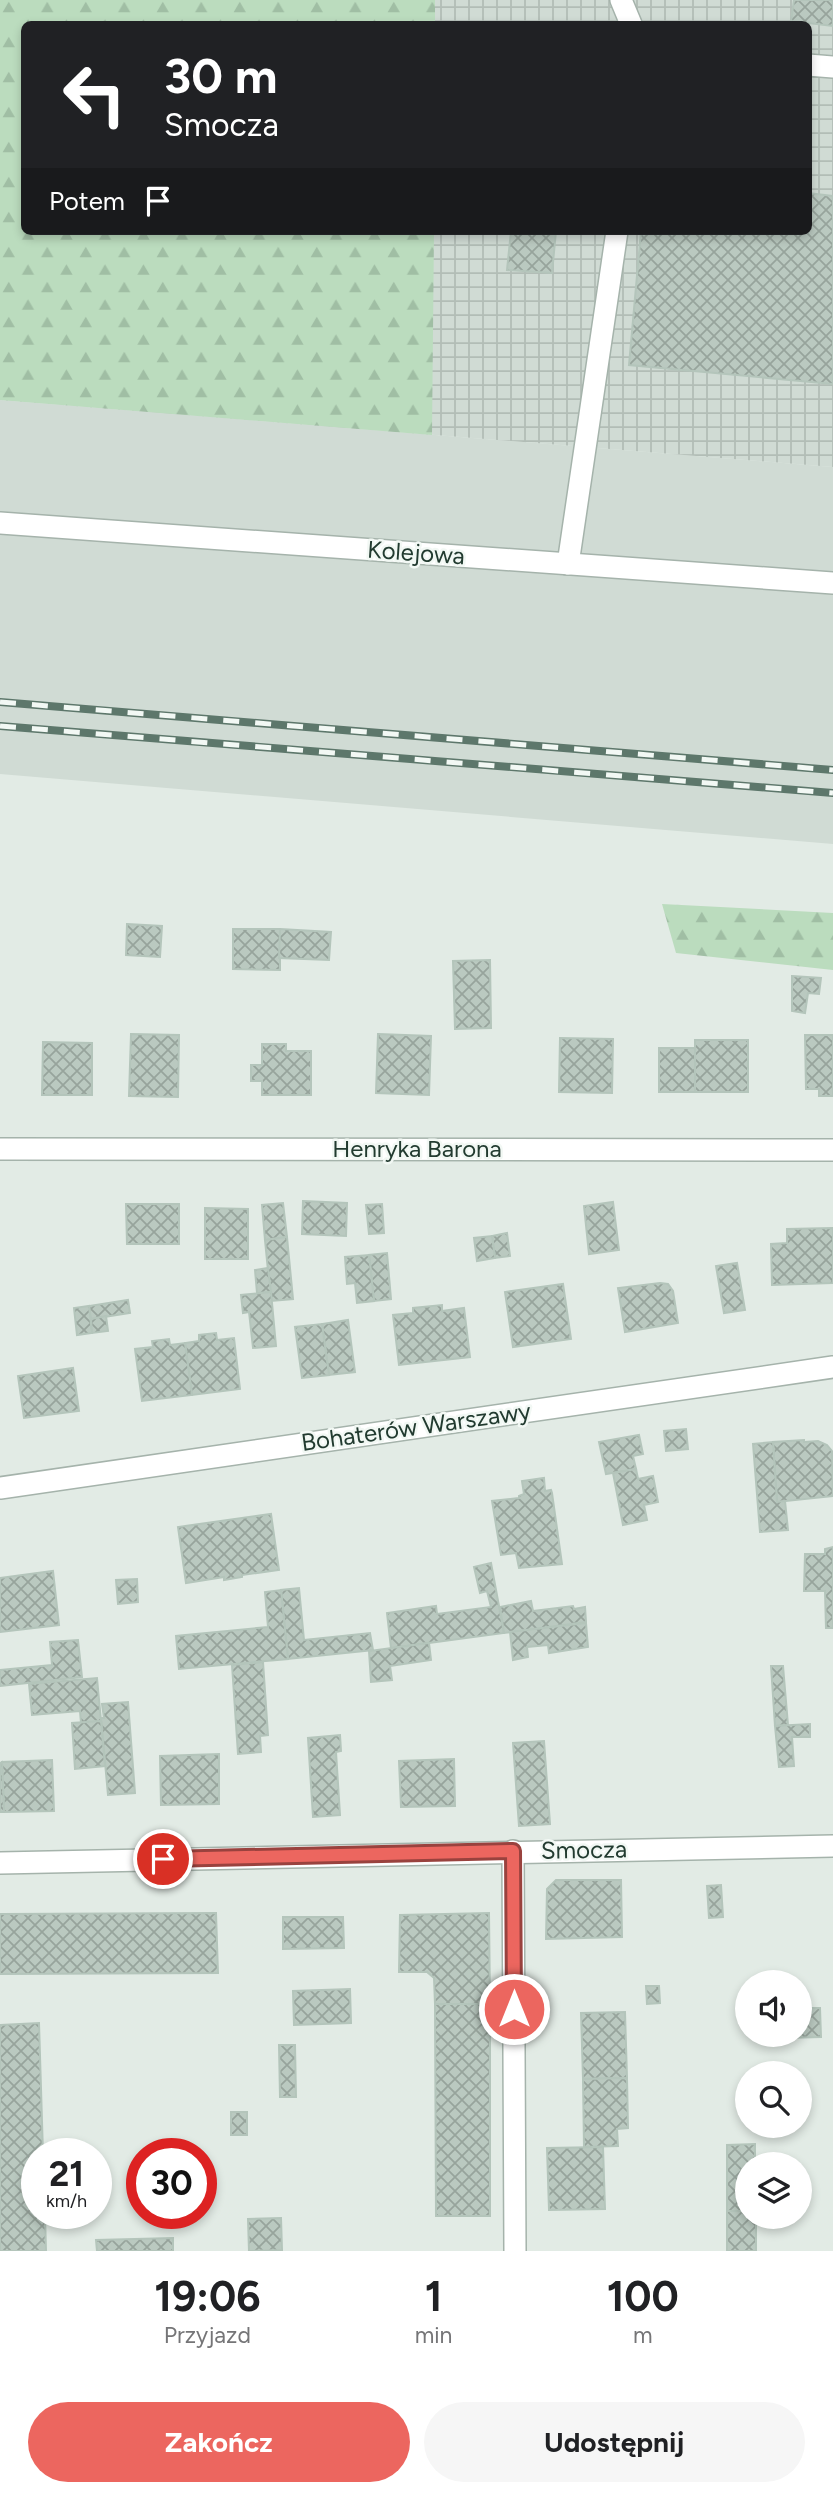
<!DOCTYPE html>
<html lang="pl">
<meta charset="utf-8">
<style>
body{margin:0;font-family:Figtree,sans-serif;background:#f6f6f6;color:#202124;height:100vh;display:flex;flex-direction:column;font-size:26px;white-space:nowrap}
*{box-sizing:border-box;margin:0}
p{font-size:23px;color:#757577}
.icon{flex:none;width:38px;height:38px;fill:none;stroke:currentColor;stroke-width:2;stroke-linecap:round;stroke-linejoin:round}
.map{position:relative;height:2251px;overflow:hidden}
.panel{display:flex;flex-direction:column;background:#fff;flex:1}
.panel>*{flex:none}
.hud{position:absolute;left:21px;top:21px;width:791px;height:214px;border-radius:10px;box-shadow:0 4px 10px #0003;background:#202124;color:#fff;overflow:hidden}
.buttons{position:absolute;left:735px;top:1970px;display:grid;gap:14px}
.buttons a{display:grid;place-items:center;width:77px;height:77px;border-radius:50%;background:#fff;box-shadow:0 4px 10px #0003;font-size:35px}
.speed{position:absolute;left:21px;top:2138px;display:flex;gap:14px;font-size:35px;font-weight:700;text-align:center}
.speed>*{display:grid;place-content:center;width:91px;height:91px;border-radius:50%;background:#fff;box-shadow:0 4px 10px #0003;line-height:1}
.speed small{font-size:18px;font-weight:400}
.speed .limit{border:10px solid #d22;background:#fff;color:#111}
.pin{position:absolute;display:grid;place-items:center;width:60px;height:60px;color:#fff;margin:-30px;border:4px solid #fff;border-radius:50%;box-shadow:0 2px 7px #0007}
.me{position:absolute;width:77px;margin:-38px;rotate:0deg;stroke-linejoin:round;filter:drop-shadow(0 0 5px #0008)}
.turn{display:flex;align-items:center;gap:24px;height:147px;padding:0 28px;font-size:32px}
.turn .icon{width:91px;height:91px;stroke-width:2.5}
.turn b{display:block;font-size:49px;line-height:60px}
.then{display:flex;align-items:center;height:66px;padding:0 28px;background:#0003;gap:14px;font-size:26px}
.eta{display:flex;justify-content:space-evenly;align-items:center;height:119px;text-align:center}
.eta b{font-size:42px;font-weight:700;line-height:49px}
.action{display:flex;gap:14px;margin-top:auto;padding:14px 28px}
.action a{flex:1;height:80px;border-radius:42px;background:#ec665f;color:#fff;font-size:28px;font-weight:700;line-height:80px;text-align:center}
.action a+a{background:#f6f6f6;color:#202124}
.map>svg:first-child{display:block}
.built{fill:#d0dbd4}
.industrial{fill:url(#industrial-grid);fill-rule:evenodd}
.forest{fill:url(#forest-firs)}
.building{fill:url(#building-cross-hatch);stroke:#b4c5bb;stroke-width:2}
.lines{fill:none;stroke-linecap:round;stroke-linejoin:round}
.minor-casing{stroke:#a5b3ab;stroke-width:24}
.minor{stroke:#fff;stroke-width:21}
.rail-casing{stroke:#5d776b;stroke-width:8}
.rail{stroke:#f2f8f4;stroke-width:5;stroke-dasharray:16;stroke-linecap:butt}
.route-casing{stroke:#99423e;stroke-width:18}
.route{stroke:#ec665f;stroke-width:12}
.labels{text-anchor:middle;stroke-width:5;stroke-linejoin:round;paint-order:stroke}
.street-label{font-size:24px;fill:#223b30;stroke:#f2f8f4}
</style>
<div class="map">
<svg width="833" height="2251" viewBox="0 0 833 2251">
<defs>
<pattern id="industrial-grid" width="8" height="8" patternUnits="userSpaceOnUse" patternTransform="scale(1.75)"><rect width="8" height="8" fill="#d0dbd4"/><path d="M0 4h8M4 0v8" fill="none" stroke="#b2bdb6"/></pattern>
<pattern id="forest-firs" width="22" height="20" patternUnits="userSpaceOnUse" patternTransform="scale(1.75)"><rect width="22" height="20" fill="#bbdcbe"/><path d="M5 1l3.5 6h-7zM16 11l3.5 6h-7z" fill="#a0bea4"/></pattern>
<pattern id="building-cross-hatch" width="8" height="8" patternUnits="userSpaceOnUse" patternTransform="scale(1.75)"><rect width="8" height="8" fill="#bac9c0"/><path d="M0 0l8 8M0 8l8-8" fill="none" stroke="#97a49c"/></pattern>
</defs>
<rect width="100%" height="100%" fill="#e2ebe5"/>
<polygon class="built" points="0,400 833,467 833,844 0,774"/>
<path class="industrial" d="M0 0H833V467L0 400ZM24 24H808V231H24Z"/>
<g class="forest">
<polygon points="0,0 435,0 435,24 24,24 24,231 434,231 432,435 0,400"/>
<polygon points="662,904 833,913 833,970 676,953"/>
</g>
<g class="building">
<polygon points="794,0 833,0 833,26 791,21"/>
<polygon points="808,193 833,196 833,384 629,365 641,231 808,231"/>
<polygon points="511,231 556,231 552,273 507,270"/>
<polygon points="127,924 162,926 160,957 126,955"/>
<polygon points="233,929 280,929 280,970 233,969"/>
<polygon points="280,929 331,932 329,960 279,958"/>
<polygon points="490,960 491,1028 455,1029 453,961"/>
<polygon points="792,976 821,978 819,994 808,993 805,1013 792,1011"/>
<polygon points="131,1034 179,1035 178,1097 129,1096"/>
<polygon points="378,1034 431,1036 429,1095 376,1093"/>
<polygon points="805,1035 833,1035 833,1096 819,1096 819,1089 806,1089"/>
<polygon points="560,1038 613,1039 612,1093 559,1092"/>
<rect x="695" y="1040" width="53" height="52"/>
<polygon points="43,1042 92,1043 92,1095 42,1095"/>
<polygon points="262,1044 286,1044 286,1051 311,1051 311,1095 262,1095 262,1081 251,1081 251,1065 262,1065"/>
<rect x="659" y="1048" width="36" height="44"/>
<polygon points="303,1201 347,1203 346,1236 302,1234"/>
<polygon points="613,1202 619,1250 589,1254 584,1206"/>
<polygon points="283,1203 287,1237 265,1240 262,1205"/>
<polygon points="126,1204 179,1204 179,1244 127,1244"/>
<polygon points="382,1204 384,1233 369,1234 366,1205"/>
<polygon points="205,1208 248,1209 248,1259 205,1259"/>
<polygon points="833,1228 833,1283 772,1285 771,1244 787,1243 787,1229"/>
<polygon points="507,1233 510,1256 495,1258 492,1236"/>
<polygon points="492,1236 495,1258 477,1261 474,1238"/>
<polygon points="287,1237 293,1299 271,1301 265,1240"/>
<polygon points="387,1253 391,1299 374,1301 369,1255"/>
<polygon points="369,1255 374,1301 357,1303 355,1283 347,1284 345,1257"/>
<polygon points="737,1263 745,1310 724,1313 716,1266"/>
<polygon points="268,1268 271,1292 257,1293 255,1270"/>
<polygon points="660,1283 668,1284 673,1291 678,1323 625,1332 618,1288"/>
<polygon points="563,1284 571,1339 513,1347 505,1292"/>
<polygon points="271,1292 276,1346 253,1348 249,1312 243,1313 241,1295"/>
<polygon points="128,1300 130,1313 91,1319 89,1306"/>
<polygon points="442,1305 442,1311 464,1308 470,1357 399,1365 393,1315 413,1313 413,1308"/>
<polygon points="89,1306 92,1333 77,1335 74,1308"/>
<polygon points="106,1316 108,1331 92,1333 91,1319"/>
<polygon points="348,1320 355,1372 329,1375 322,1324"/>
<polygon points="322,1324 329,1375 302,1378 295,1327"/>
<polygon points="216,1333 217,1340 234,1338 240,1389 192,1395 185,1343 199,1341 199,1335"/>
<polygon points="169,1339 170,1345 185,1343 192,1395 142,1401 135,1349 153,1347 152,1341"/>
<polygon points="73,1368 79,1411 24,1418 18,1376"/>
<polygon points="686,1429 688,1449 666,1451 664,1431"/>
<polygon points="639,1435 643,1454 633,1456 636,1469 606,1474 599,1442"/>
<polygon points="804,1440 804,1442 818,1441 827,1445 832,1451 833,1496 777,1502 773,1442"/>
<polygon points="773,1442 777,1502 785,1501 788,1530 760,1532 753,1444"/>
<polygon points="636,1469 638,1479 653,1476 658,1502 644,1505 647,1520 623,1525 613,1473"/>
<polygon points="544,1478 545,1491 551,1490 552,1493 562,1564 519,1568 516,1553 501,1555 492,1501 519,1498 519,1496 524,1494 522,1481"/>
<polygon points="271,1514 279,1570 242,1575 242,1577 224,1580 224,1577 186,1583 178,1527"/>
<polygon points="833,1547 833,1628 826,1628 825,1591 804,1591 805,1554 825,1554 825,1549"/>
<polygon points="491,1563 504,1633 391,1648 387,1613 436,1606 437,1614 491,1607 487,1591 480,1593 474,1567"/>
<polygon points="53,1571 59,1625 0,1632 0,1578"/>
<polygon points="137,1579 138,1602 118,1604 116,1580"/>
<polygon points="299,1588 304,1640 370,1633 373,1650 288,1659 281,1590"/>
<polygon points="281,1590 288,1659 179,1669 176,1636 268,1627 265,1592"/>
<polygon points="531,1601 533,1611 573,1606 574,1609 585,1607 586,1622 504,1633 500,1607"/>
<polygon points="586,1623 588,1647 549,1653 548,1645 527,1647 528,1657 513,1660 510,1632"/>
<polygon points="78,1640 82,1677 0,1686 0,1670 52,1665 50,1642"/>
<polygon points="429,1643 431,1660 390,1666 392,1680 371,1682 369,1651"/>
<polygon points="263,1662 268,1735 260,1736 261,1752 238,1754 232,1665"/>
<polygon points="771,1666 783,1666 788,1725 775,1726"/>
<polygon points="97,1678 101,1721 81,1723 80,1711 32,1715 29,1684"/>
<polygon points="128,1702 135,1793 108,1795 101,1718 104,1718 102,1704"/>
<polygon points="101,1721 105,1766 75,1769 72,1723"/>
<polygon points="810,1724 810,1737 792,1737 794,1766 779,1767 775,1726"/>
<polygon points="340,1735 341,1751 336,1752 340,1815 313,1817 308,1738"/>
<polygon points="544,1741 550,1824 519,1826 513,1743"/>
<polygon points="219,1754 219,1804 161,1805 160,1756"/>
<polygon points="454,1759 455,1806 401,1807 399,1761"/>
<polygon points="52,1760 54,1811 4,1812 2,1762"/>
<polygon points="2,1762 4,1812 0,1812 0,1763"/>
<polygon points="556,1880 621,1880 622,1937 546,1939 547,1889"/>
<polygon points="721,1885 723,1917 709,1918 707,1886"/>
<polygon points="216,1913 218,1973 0,1974 0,1914"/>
<polygon points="489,1913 490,2004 435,2004 434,1978 427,1972 399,1972 400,1915"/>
<polygon points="283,1917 343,1917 344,1948 283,1949"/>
<polygon points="646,1986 659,1986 660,2003 647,2004"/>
<polygon points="350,1989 351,2023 294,2025 293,1991"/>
<polygon points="435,2004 490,2004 490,2216 436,2216"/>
<polygon points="800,2008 820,2008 821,2037 784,2038 784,2035 800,2035"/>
<polygon points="625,2012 627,2078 583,2079 581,2013"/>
<polygon points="39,2023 43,2154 37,2154 37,2214 45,2214 46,2251 0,2251 0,2025"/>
<polygon points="279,2045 295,2045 296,2097 280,2097"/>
<polygon points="627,2078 628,2128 617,2129 618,2146 584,2147 583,2079"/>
<rect x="231" y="2112" width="16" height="23"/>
<polygon points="755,2144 755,2165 747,2165 747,2211 727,2211 727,2145"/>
<polygon points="603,2147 605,2209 549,2210 547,2148"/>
<polygon points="727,2211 747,2211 747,2217 756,2217 756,2251 727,2251"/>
<polygon points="281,2218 282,2250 249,2251 248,2219"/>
<polygon points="173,2238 173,2251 97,2251 96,2240"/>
</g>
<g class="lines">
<g class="minor-casing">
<g id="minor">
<polyline points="621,0 631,24"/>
<polyline points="808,65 833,67"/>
<polyline points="0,523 833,583"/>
<polyline points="568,564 617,231"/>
<polyline points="0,1149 833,1150"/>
<polyline points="0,1488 833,1367"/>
<polyline points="513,1851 515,2251"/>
<polyline points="0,1863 833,1846"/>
</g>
</g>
<use href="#minor" class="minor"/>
<g class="rail-casing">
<g id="rail">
<polyline points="0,702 833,770"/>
<polyline points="0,726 833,793"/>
</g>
</g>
<use href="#rail" class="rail"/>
</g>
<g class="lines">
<g class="route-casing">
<polyline id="route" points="163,1859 513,1851 514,2009"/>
</g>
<use href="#route" class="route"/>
</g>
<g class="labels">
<g class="street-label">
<text transform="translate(416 553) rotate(4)" y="8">Kolejowa</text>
<text x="417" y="1157">Henryka Barona</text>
<text transform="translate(416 1427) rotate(-8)" y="8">Bohaterów Warszawy</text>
<text transform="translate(584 1850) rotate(-1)" y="8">Smocza</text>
</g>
</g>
</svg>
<div class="buttons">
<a><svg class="icon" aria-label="sound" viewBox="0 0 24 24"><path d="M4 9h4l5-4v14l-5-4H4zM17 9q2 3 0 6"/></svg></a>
<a><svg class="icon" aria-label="search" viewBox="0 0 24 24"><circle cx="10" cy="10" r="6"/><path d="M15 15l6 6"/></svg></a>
<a><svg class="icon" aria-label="layers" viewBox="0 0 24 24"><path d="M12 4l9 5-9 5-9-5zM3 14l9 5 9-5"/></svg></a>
</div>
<div class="speed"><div>21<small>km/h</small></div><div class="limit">30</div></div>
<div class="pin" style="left:163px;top:1859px;background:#d93025"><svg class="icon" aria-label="arrive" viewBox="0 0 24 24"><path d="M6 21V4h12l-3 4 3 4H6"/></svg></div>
<svg class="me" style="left:514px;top:2009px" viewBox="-20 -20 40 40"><circle r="17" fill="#ec665f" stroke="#fff" stroke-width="3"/><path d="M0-11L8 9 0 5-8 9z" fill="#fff"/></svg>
<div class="hud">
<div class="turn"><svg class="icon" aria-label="left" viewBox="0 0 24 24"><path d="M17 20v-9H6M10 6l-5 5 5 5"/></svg><div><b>30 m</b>Smocza</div></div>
<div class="then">Potem<svg class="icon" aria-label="arrive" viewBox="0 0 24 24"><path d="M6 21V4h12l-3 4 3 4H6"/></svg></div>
</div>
</div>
<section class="panel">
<div class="eta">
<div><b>19:06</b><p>Przyjazd</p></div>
<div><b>1</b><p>min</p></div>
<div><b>100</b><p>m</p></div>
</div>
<div class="action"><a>Zakończ</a><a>Udostępnij</a></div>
</section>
